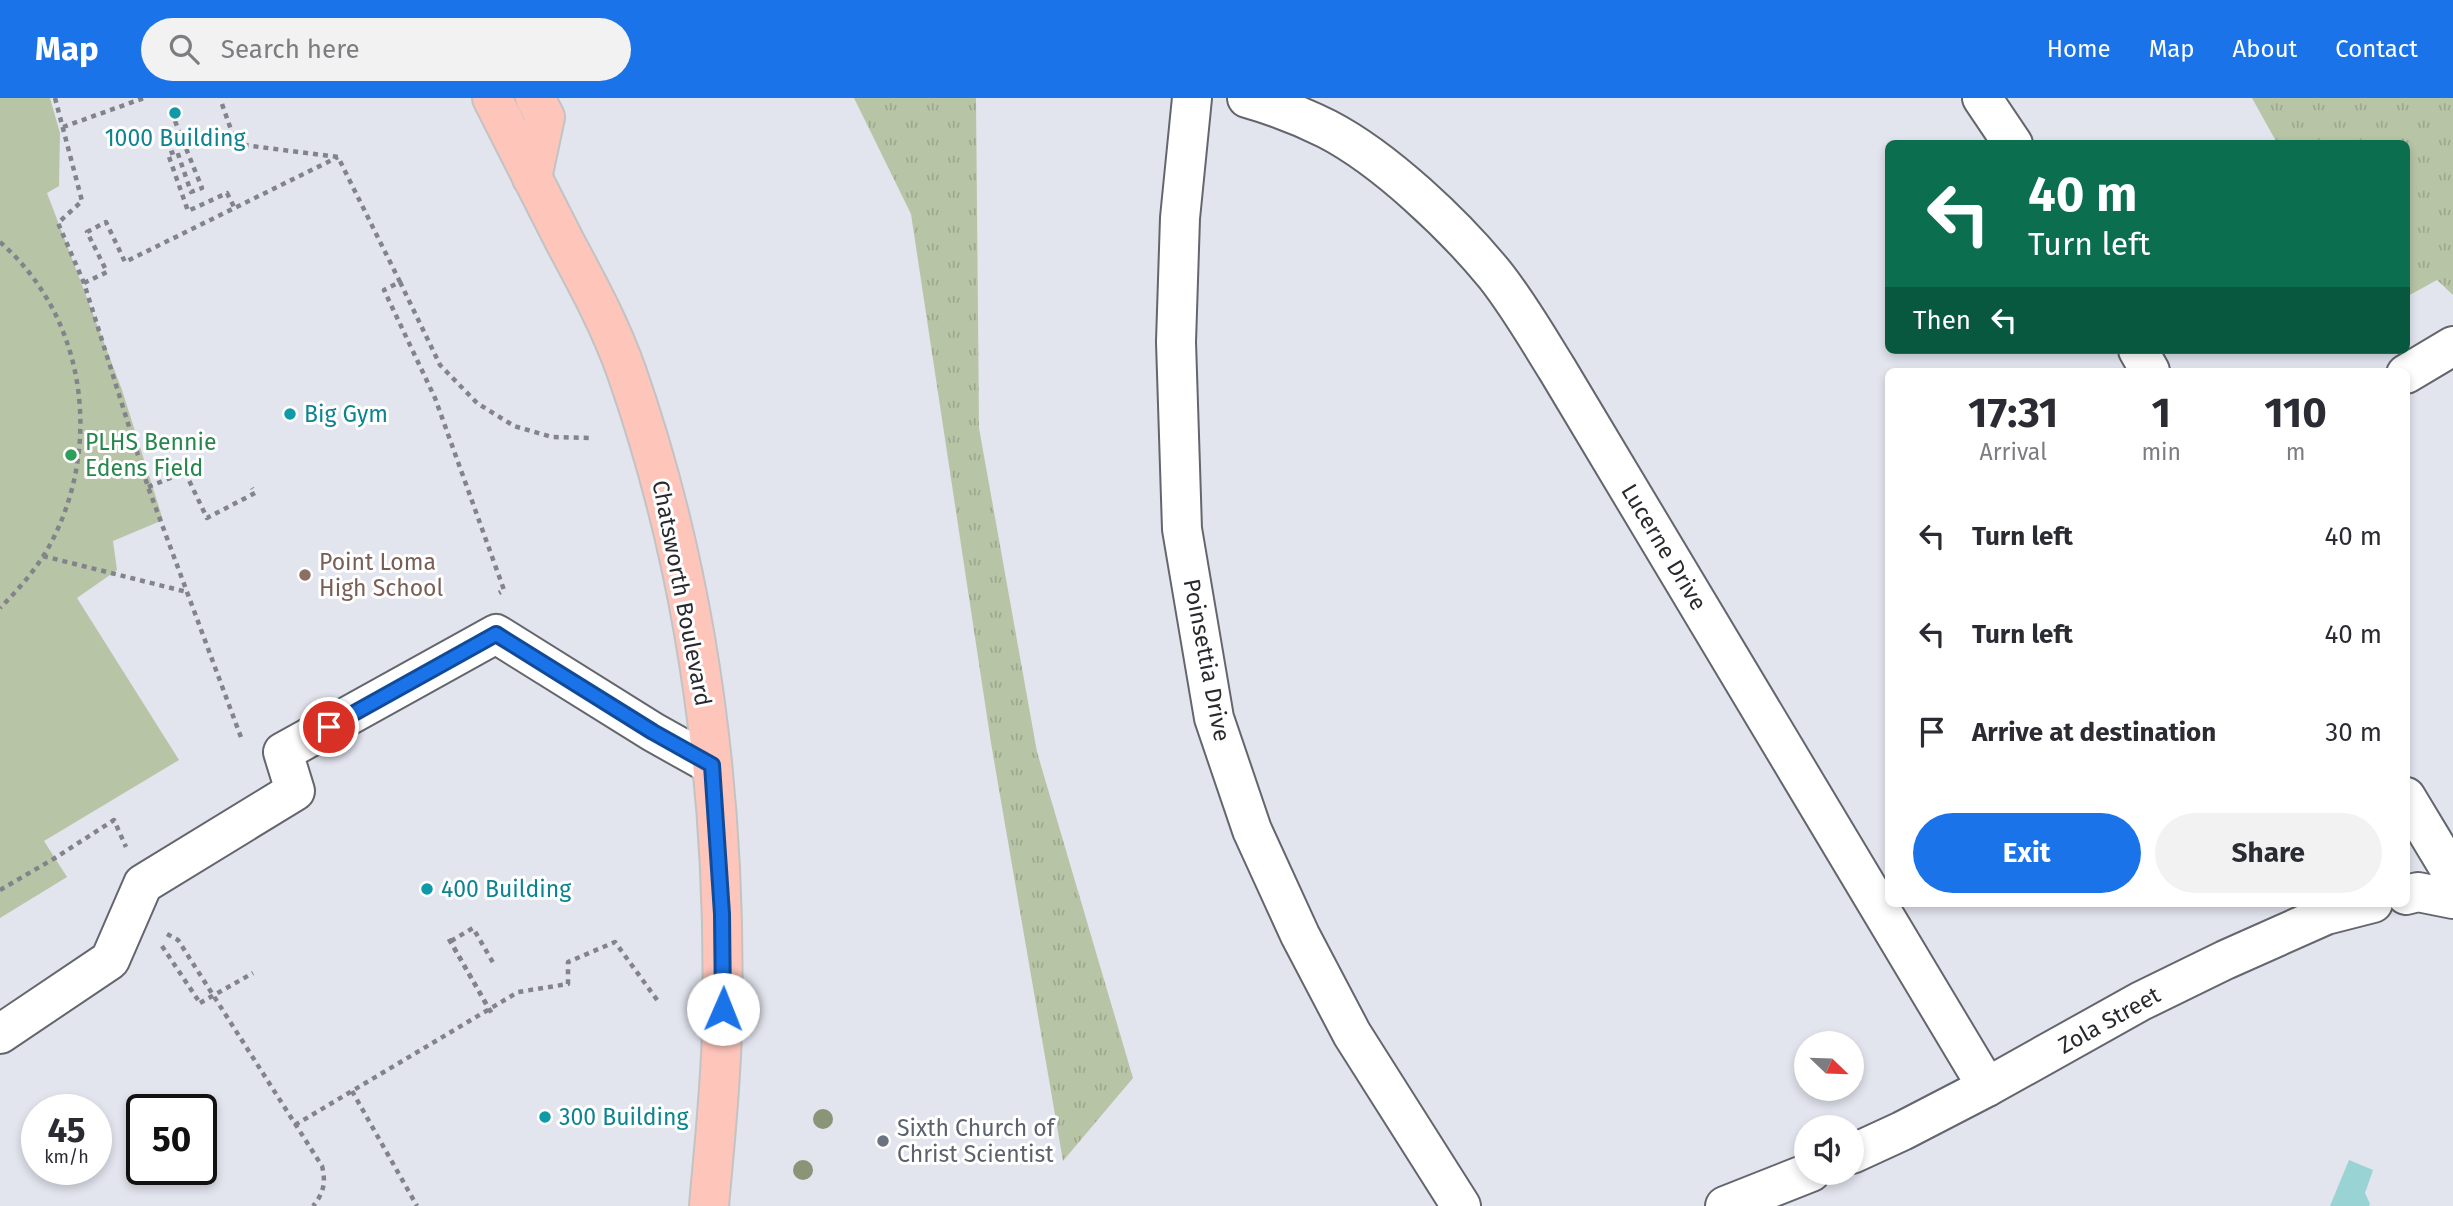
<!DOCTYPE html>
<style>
body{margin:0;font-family:"Fira Sans",sans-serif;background:#f2f2f3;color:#2b2b33;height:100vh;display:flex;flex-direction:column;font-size:26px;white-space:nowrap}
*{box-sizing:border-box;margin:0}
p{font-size:23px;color:#7c7c81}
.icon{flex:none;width:38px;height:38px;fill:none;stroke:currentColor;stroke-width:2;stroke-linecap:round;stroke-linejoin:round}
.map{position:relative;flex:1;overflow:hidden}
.details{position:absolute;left:1885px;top:270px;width:525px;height:539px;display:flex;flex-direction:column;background:#fff;border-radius:10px;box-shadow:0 4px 10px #0003}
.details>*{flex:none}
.hud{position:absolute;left:1885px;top:42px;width:525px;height:214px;border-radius:10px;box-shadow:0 4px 10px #0003;background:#0b6e4f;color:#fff;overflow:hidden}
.needle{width:46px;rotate:113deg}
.tools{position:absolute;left:1794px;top:933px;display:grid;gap:14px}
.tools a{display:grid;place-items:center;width:70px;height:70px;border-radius:50%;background:#fff;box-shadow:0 4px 10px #0003;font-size:35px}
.speed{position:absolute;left:21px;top:996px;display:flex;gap:14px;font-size:35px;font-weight:700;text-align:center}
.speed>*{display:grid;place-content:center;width:91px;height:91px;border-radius:50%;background:#fff;box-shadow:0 4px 10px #0003;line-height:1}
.speed small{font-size:18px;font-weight:400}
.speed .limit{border:4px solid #111;border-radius:10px;background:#fff;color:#111}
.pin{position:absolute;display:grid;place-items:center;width:60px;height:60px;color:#fff;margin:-30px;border:4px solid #fff;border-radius:50%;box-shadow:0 2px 7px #0007}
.me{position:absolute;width:77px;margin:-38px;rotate:1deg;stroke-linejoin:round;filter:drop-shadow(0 0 5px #0008)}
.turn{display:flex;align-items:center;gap:24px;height:147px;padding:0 28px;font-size:32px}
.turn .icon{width:91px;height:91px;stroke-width:2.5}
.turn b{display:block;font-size:49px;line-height:60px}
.then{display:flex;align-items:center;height:66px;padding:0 28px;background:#0003;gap:14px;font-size:26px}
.eta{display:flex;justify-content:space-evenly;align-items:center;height:119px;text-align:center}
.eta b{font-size:42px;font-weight:700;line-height:49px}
.action{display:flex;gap:14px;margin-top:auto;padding:14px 28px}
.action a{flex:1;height:80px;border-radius:42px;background:#1a73e8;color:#fff;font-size:28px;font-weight:700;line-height:80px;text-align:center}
.action a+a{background:#f2f2f3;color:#2b2b33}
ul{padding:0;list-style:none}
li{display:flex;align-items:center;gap:21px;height:98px;padding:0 28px}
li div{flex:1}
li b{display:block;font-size:26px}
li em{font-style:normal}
header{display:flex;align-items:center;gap:42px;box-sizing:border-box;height:98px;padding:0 35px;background:#1a73e8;color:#fff}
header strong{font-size:33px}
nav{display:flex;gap:38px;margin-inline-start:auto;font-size:24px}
.search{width:490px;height:63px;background:#f2f2f3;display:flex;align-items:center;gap:18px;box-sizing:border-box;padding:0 24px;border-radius:38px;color:#7c7c81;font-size:26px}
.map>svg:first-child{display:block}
.grass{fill:url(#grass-tufts)}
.pitch{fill:#b8c4a6}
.water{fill:#99d3d3}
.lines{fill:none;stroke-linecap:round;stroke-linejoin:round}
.minor-casing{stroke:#64666e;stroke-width:42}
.major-casing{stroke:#c3c3c4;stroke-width:42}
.path{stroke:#83848b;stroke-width:4.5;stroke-dasharray:5 5;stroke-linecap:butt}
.minor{stroke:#fff;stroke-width:38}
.major{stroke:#fec5bb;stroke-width:38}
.path-bridge{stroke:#83848b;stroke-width:4.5;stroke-dasharray:5 5;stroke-linecap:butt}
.tree{fill:#8a9578}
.route-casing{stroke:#114b97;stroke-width:18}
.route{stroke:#1a73e8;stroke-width:12}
.culture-dot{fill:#0f9aa8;stroke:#fff;stroke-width:2.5}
.leisure-dot{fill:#2e9e5b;stroke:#fff;stroke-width:2.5}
.education-dot{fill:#8d6e63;stroke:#fff;stroke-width:2.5}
.worship-dot{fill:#6b7280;stroke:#fff;stroke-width:2.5}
.labels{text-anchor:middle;stroke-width:6;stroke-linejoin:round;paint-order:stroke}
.culture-label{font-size:23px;fill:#0d838f;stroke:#fff;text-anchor:start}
.leisure-label{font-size:23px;fill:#27864d;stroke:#fff;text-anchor:start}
.street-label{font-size:23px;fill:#28292d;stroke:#fff}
.education-label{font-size:23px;fill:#785e54;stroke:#fff;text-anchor:start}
.worship-label{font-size:23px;fill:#5b616d;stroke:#fff;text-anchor:start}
</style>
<header>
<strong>Map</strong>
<div class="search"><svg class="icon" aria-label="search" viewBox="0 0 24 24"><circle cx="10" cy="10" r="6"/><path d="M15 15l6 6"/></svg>Search here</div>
<nav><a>Home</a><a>Map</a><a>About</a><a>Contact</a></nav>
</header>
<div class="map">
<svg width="2453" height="1108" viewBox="0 0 2453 1108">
<defs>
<pattern id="grass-tufts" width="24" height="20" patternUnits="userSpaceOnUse" patternTransform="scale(1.75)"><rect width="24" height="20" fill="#b8c4a6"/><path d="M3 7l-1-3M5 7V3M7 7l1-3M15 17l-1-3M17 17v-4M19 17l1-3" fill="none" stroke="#9ea88f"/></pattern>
</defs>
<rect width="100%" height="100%" fill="#e2e4ee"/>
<g class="grass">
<polygon points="854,0 976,0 979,330 1037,654 1133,980 1063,1063 991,645 911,116"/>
<polygon points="2252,0 2453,0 2453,197 2437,182 2406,199 2406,46 2277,45"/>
</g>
<polygon class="pitch" points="0,0 50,0 60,35 59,88 47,95 122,292 163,422 113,443 117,472 77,500 179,662 44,743 67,779 0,820"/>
<polygon class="water" points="2349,1062 2373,1072 2365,1095 2370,1106 2369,1108 2330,1108"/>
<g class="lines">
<g class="minor-casing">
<g id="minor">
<polyline points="1192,0 1180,120 1176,244 1182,431 1214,620 1252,732 1300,837 1352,936 1461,1108"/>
<path d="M1247 0C1275 8 1301 18 1327 31 1385 61 1454 127 1495 177 1518 206 1537 239 1557 271L1987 989"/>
<polyline points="1982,0 2013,46"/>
<polyline points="2138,252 2150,273"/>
<polyline points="2406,276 2453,248"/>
<polyline points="2406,699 2453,777"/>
<polyline points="2406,797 2418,794 2453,801"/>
<polyline points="0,936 110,862 143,786 295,693 283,654 496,536 653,634 712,667"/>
<polyline points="1852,1056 1902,1033 1987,989 2141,903 2225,862 2326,817 2373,805"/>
<polyline points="1725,1108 1811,1074"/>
</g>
</g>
<g class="major-casing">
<g id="major">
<path d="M492 0C516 48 541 96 565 144 588 187 611 229 627 275 700 484 727 708 722 929 721 989 714 1049 709 1108"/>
<polyline points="532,80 545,19 535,0"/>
</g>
</g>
<g class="path">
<polyline points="55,0 82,103 58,125 84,185 148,389 242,642"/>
<polyline points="222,6 236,46 338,59 400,184 384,192 435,300 504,492 499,495"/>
<polyline points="175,23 202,90 191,94 177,53 168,56 188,113 227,95 235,111"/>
<polyline points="63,29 144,0"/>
<path d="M0 144C85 218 103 344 52 443 39 468 20 490 0 510"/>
<polyline points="400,184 440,267 477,305 514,328 552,339 590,340"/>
<polyline points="84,185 107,174 87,134 106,124 125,164 338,59"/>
<polyline points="148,389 185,374 207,420 255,395 252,390"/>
<polyline points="43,458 187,494"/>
<polyline points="0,792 55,760 114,722 126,749"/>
<path d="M167 836 178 842 322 1068C326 1084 324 1095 313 1108"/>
<polyline points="449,841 489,911"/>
<polyline points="451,843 473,830 495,868"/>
<polyline points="162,848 200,905"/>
<polyline points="352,993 417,1108"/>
<polyline points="295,1027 518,894 568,886 568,864 615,844 660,906"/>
</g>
<use href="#minor" class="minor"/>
<use href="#major" class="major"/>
<g class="path-bridge">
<polyline points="449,841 492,916"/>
<polyline points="200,905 253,875"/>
</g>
</g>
<g class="tree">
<circle cx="823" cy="1021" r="10"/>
<circle cx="803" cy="1072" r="10"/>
</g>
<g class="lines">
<g class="route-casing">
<polyline id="route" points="329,629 496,536 653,634 712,667 722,816 723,911"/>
</g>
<use href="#route" class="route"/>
</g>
<g class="culture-dot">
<circle cx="175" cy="15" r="7"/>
<circle cx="290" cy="316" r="7"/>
<circle cx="427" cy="791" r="7"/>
<circle cx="545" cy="1019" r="7"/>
</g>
<circle class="leisure-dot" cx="71" cy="357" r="7"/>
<circle class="education-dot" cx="305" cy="477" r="7"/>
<circle class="worship-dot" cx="883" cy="1043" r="7"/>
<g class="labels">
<g class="culture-label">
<text x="175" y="48" text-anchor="middle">1000 Building</text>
<text x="304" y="324">Big Gym</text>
<text x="441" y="799">400 Building</text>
<text x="559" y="1027">300 Building</text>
</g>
<g class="leisure-label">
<text x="85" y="352">PLHS Bennie<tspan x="85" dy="26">Edens Field</tspan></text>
</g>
<g class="street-label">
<text transform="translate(1664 449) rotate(59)" y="8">Lucerne Drive</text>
<text transform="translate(682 495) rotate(79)" y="8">Chatsworth Boulevard</text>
<text transform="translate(1207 562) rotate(79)" y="8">Poinsettia Drive</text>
<text transform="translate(2109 922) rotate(-29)" y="8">Zola Street</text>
</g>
<g class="education-label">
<text x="319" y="472">Point Loma<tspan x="319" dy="26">High School</tspan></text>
</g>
<g class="worship-label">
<text x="897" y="1038">Sixth Church of<tspan x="897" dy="26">Christ Scientist</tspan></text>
</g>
</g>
</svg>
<div class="tools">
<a><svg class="needle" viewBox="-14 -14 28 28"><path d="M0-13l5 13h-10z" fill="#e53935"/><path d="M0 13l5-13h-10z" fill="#7c7c81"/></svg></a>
<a><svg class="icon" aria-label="sound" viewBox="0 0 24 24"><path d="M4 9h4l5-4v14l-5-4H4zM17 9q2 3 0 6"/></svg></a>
</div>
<div class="speed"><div>45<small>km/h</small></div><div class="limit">50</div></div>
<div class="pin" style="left:329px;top:629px;background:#d93025"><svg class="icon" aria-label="arrive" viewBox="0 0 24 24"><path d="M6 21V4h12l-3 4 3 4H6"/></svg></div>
<svg class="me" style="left:723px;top:911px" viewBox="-20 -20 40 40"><circle r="19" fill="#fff"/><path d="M0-13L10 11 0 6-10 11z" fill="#1a73e8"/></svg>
<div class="hud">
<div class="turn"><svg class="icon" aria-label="left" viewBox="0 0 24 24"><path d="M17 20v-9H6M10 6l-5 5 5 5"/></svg><div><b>40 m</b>Turn left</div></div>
<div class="then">Then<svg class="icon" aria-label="left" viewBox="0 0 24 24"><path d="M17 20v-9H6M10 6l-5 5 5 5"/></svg></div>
</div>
<section class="details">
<div class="eta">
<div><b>17:31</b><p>Arrival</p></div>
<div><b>1</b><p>min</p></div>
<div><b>110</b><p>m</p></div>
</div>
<ul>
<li><svg class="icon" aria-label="left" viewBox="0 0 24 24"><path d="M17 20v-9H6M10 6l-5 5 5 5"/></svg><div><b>Turn left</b></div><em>40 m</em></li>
<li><svg class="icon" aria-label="left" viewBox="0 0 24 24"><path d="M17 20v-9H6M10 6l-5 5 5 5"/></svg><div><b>Turn left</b></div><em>40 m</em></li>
<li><svg class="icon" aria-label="arrive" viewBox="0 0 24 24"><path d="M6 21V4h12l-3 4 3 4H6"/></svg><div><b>Arrive at destination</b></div><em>30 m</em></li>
</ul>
<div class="action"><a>Exit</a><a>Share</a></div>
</section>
</div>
